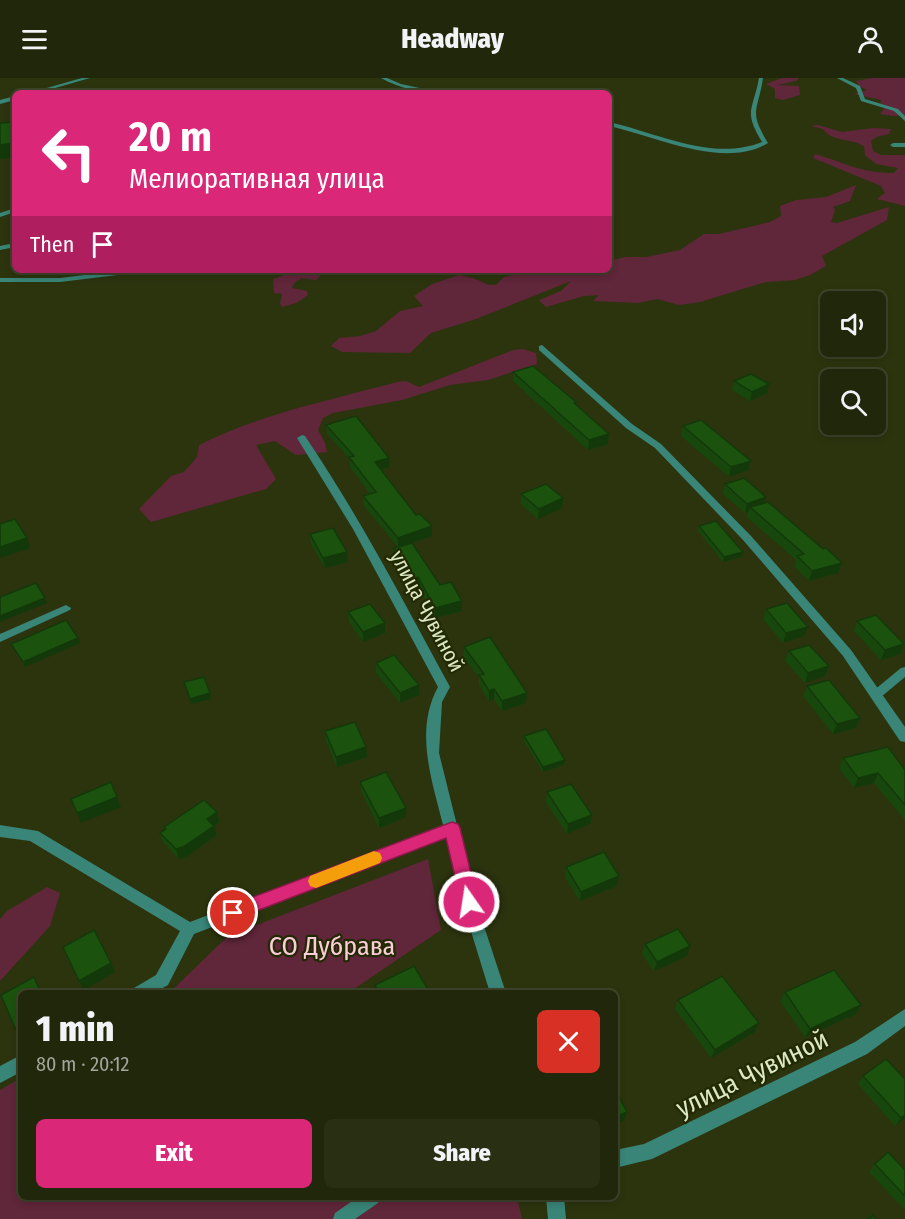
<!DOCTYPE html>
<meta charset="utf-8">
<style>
body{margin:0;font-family:"Fira Sans Condensed",sans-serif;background:#292f13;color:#f1f3f6;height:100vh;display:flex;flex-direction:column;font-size:22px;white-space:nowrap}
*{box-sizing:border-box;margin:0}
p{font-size:20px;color:#a2a59c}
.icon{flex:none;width:33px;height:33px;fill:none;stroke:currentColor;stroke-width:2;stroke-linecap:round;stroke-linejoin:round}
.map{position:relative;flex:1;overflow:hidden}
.side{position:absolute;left:18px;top:912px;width:600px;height:210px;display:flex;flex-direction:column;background:#21270a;border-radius:9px;box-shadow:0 3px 9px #0003,0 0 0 2px #3e442b}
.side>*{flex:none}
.guide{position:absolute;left:12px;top:12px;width:600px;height:183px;border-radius:9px;box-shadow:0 3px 9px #0003,0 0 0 2px #3e442b;background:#db2777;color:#fff;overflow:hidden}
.tools{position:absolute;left:820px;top:213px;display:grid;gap:12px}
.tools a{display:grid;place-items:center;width:66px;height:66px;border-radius:9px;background:#21270a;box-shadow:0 3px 9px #0003,0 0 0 2px #3e442b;font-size:30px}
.pin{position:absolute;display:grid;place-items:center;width:51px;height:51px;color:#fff;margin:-26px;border:3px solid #fff;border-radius:50%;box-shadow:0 2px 6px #0007}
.me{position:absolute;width:66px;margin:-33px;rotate:347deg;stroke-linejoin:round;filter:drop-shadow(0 0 4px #0008)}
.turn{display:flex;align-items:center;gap:21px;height:126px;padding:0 18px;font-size:27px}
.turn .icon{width:78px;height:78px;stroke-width:2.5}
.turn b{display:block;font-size:42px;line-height:51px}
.then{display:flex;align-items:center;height:57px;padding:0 18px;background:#0003;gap:12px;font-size:22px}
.round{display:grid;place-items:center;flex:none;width:63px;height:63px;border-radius:9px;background:#292f13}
.head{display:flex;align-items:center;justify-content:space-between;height:102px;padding:0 18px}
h1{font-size:36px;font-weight:800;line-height:45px}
.button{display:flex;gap:12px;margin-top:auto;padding:12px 18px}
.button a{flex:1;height:69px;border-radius:9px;background:#db2777;color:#fff;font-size:24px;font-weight:800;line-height:69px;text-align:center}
.button a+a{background:#292f13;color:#f1f3f6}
header{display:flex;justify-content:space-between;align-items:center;height:78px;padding:0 18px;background:#21270a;font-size:27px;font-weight:800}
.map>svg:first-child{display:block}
.green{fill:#60263a}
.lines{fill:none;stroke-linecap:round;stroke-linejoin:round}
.service{fill:#398578;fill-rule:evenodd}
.minor{fill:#398578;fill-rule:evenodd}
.wall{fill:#17470c}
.shaded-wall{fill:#13390a}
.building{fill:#1b520e;stroke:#13390a;stroke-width:1.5}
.route{fill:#db2777;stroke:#8e194d;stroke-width:1.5}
.slow{fill:#f59e0b}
.labels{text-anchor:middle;stroke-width:4.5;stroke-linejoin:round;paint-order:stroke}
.street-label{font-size:21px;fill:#dde8c4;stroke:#222a04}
.near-park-label{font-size:26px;fill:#fcccd9;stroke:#222a04}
.near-street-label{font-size:26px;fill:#dde8c4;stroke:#222a04}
</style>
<header><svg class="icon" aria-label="menu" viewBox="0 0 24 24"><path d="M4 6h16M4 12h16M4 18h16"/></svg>Headway<svg class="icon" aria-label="person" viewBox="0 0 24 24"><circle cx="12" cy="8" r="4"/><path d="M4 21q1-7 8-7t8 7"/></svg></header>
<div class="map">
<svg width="905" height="1141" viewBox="0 0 905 1141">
<rect width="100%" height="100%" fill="#2c340e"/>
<g class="green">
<polygon points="782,0 799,0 796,3 778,7 799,8 800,17 783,22 775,20 775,11 766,6"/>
<polygon points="872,0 905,0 905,37 893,38 880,36 886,28 880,25 881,22 854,16 867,12 860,9 856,3"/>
<path d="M818 47 842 54 873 50 891 51 889 56 876 59 871 63 873 73 881 77H905V128L877 121 885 115 881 108 813 80 815 76C846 85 860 95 894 95L898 90 876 86 865 77 864 68C851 60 831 64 823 51L811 48Z"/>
<polygon points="856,107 850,123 833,129 835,132 831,144 837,145 889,129 887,142 822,178 826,188 810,197 795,202 766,204 700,224 679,227 657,221 638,225 593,223 599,217 584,218 546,229 539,222 561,213 571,203 476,241 431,255 410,275 342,274 331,268 339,260 360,258 376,253 400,233 423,228 414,218 432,206 459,197 473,200 489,207 496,207 504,199 537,192 609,192 609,183 625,179 646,179 680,172 704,156 719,156 770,144 781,138 780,128 796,122 826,119"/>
<polygon points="313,192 324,194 316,202 302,200 294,205 292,210 307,213 308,217 296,225 282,229 280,226 282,216 274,215 273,201 284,197"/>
<path d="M523 271 536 275 537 286 488 302 450 307 402 322 333 335 323 340 318 352 325 365 327 374 296 377 275 363 256 367 276 401 266 411 151 444 139 431 171 398 184 394 197 379 199 367C260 336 331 322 397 304L406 303 419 309 513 272Z"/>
<polygon points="428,781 441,852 348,915 169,915 228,858"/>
<polygon points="47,809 60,815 50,848 0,903 0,841 7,833"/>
<polygon points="21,1000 21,1119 517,1119 522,1141 0,1141 0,1012"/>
</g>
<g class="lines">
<g class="service">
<polygon points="82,0 90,0 38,15 29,15"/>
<path d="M381 0H387L401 6 443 15C422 15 398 10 381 0Z"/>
<path d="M759 0H763C758 34 748 32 768 65 724 92 655 58 609 48V44C658 55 712 84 762 64 743 32 753 33 759 0Z"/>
<polygon points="837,0 843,0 860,8 865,21 898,31 905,38 905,43 894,33 861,23 856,10"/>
<polygon points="15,18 15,22 0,26 0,22"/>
<polygon points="905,65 905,69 893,69 890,67 893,65"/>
<polygon points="15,130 15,134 0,139 0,135"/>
<polygon points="15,165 15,169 0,172 0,168"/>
<polygon points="125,192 145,192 142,194 60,204 0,204 0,200 60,200"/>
<polygon points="66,527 71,530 70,532 0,564 0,556"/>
<polygon points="905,589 905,599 881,619 873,619 872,616 873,613 901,590"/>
<polygon points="358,1119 380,1119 378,1125 355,1141 333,1141 335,1135"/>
</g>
<g class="minor">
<polygon points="542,267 632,346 661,366 751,458 851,572 905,649 905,664 900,663 843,578 743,462 655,370 626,350 539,272 539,268"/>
<path d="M302 357 305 358C359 438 404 524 450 609L442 624 439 675 476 824 506 915H490L462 824 446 758 194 856 168 907 154 915H132L134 910 156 897 180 853 30 763 0 759V747L38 753 190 844 443 747C432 702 414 653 438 609L353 451 297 360Z"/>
<polygon points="905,931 905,948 867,976 652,1081 615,1090 615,1072 644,1066 855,964"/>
<polygon points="21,977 21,994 0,1005 0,988"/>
<polygon points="546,1119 564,1119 566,1141 548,1141"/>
</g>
</g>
<g class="wall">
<polygon points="513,294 576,324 576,326 608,366 588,372 513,303"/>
<polygon points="734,303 767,315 750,323 732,312"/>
<polygon points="326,347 389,380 389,389 381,392 432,458 410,466 440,507 462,533 435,540 419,509 414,511 395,480 394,470 398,469 364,428 363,418 370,416 350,389 350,381 327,356"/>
<polygon points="683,348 751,383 748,392 729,399 681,358"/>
<polygon points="725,406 766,419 764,425 842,485 838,495 809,503 794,488 796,482 747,439 748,434 745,435 723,416"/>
<polygon points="521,416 563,420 562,430 538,441 521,426"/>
<polygon points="699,448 741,479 723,484 698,453"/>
<polygon points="310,456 347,474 348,484 325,490 311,466"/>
<polygon points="766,531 808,549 804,558 783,565 763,541"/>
<polygon points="348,534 385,545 385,555 363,564 349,544"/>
<polygon points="857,543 904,566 900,576 881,582 854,553"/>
<polygon points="464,569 526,625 502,633 494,621 489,623 479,607 479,599 463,579"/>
<polygon points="789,573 829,588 825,598 805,605 785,583"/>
<polygon points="376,585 419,617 400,625 376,595"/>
<polygon points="807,608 860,640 856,650 833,656 803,618"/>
<polygon points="325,653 366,669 367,679 337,689 326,663"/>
<polygon points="524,658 564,687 543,694 524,663"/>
<polygon points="843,680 905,692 905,742 874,705 854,710 839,690"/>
<polygon points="360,704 406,730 406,739 379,750 361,713"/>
<polygon points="547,714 592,737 590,746 567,756 546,724"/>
<polygon points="217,734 219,744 214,748 217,757 186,779 179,781 163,764 160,755 165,751 164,749"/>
<polygon points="566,789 619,798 617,808 580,823 565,799"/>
<polygon points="645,866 690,868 687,878 654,893 642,876"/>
<polygon points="785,914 861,927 856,936 805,959 780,923"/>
<polygon points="678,922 759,945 755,954 711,980 675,931"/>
<polygon points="863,998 905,1040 895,1048 858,1006"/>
<polygon points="875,1086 905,1092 905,1132 869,1094"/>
</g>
<g class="shaded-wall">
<polygon points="15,65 15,80 0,81 0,67"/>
<polygon points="769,306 767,315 750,323 752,314"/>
<polygon points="609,356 608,366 588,372 589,362"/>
<polygon points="389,380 389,389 376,393 375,384"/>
<polygon points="751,383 748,392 729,399 731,389"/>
<polygon points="766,419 763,429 750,429 748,434 745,435 747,426"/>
<polygon points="563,420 562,430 538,441 539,431"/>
<polygon points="432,448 432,458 398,470 398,460"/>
<polygon points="27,460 30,470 1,480 0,477 0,469"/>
<polygon points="347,474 348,484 325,490 323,480"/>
<polygon points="743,474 741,479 723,484 724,479"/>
<polygon points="842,485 838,495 809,503 812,493"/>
<polygon points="418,499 419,509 414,511 414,501"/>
<polygon points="45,520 47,525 0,544 0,538"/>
<polygon points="462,523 462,533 435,540 435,530"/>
<polygon points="385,545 385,555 363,564 363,554"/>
<polygon points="808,549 804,558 783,565 786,555"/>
<polygon points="78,560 80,565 25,589 23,584"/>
<polygon points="904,566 900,576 881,582 885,572"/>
<polygon points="829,588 825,598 805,605 808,595"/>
<polygon points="419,607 419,617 400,625 400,615"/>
<polygon points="494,611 494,621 489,623 489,613"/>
<polygon points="210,615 211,621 191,626 190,621"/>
<polygon points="527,615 526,625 502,633 502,623"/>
<polygon points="860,640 856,650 833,656 837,646"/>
<polygon points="366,669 367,679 337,689 336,679"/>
<polygon points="565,682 564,687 543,694 543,689"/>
<polygon points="878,695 874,705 854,710 858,700"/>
<polygon points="117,719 121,729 81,745 77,735"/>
<polygon points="406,730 406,739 379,750 379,740"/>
<polygon points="217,734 219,744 214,748 217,757 186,779 179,781 176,771 207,741"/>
<polygon points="592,737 590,746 567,756 568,746"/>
<polygon points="619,798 617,808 580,823 581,814"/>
<polygon points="690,868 687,878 654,893 657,884"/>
<polygon points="111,885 115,894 84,912 79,903"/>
<polygon points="861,927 856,936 805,959 810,951"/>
<polygon points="759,945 755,954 711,980 715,972"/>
<polygon points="21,946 21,958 15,950"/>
<polygon points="627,1034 624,1042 615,1046 615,1039"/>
<polygon points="905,1037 905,1040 895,1048 901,1040"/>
</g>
<g class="building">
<polygon points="15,44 15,65 0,67 0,45"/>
<polygon points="533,288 576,324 574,325 609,356 589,362 513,294"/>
<polygon points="751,296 769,306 752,314 734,303"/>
<polygon points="356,338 389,380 375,384 416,437 420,436 432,448 398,460 363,418 376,414 349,379 354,378 326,347"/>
<polygon points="701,342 751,383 731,389 683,348"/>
<polygon points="744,400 766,419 747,426 725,406"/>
<polygon points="546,406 563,420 539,431 521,416"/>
<polygon points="768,424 823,471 826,470 842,485 812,493 797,478 804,476 750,429"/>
<polygon points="15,441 27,460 0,469 0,446"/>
<polygon points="716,443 743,474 724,479 699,448"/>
<polygon points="333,450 347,474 323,480 310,456"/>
<polygon points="412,465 440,507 451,504 462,523 435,530 418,499 414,501 394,470"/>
<polygon points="36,505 45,520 0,538 0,519"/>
<polygon points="787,525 808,549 786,555 766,531"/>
<polygon points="370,526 385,545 363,554 348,534"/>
<polygon points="876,537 904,566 885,572 857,543"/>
<polygon points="66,542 78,560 23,584 11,566"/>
<polygon points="490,559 527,615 502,623 494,611 489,613 479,597 484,596 464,569"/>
<polygon points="809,567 829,588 808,595 789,573"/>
<polygon points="394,577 419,607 400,615 376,585"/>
<polygon points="204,599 210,615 190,621 184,604"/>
<polygon points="829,602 860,640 837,646 807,608"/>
<polygon points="355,644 366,669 336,679 325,653"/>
<polygon points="546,651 565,682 543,689 524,658"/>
<polygon points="888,669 905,692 905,727 878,695 858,700 843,680"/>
<polygon points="386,694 406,730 379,740 360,704"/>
<polygon points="111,704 117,719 77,735 71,721"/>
<polygon points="571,706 592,737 568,746 547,714"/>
<polygon points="204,722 217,734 207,741 214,748 183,769 176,771 160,755 166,751 164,749"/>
<polygon points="604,774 619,798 581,814 566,789"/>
<polygon points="678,851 690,868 657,884 645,866"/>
<polygon points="94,852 111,885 79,903 63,869"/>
<polygon points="414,888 430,915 379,915 375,907"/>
<polygon points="834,892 861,927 810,951 785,914"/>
<polygon points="722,898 759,945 715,972 678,922"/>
<polygon points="34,899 41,915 21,915 21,946 15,950 1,917"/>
<polygon points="886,981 905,1001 905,1037 901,1040 863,998"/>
<polygon points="615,1012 627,1034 615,1039"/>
<polygon points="888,1074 905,1092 905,1118 875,1086"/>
<polygon points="873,1137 876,1141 868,1141"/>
</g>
<polygon class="route" points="452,744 458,746 460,750 478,824 475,829 469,831 463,829 461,824 446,760 233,842 227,840 225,835 227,829"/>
<polygon class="slow" points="374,773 380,775 382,780 380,785 316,810 310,808 308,803 310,798"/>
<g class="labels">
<g class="street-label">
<text transform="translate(427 533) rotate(62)" y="7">улица Чувиной</text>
</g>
<g class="near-park-label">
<text x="332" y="877">СО Дубрава</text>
</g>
<g class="near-street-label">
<text transform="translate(752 995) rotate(-26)" y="9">улица Чувиной</text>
</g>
</g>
</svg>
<div class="tools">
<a><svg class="icon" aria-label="sound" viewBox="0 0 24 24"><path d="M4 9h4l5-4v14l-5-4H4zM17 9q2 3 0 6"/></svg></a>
<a><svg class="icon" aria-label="search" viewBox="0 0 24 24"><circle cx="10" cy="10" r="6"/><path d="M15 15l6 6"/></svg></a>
</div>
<div class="pin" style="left:233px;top:835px;background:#d93025"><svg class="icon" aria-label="arrive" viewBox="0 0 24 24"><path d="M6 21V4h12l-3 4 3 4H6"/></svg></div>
<svg class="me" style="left:469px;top:824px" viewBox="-20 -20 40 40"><circle r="17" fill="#db2777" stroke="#fff" stroke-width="3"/><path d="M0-11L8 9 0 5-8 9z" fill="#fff"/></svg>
<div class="guide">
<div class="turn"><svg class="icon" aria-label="left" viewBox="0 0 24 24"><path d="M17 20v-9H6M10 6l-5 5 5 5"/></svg><div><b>20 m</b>Мелиоративная улица</div></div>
<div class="then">Then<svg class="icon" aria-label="arrive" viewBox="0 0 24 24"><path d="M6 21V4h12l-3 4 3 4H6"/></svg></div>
</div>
<section class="side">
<div class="head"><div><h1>1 min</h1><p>80 m · 20:12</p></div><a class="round" style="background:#d93025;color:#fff"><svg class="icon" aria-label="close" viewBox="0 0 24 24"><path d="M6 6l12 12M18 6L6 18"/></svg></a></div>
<div class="button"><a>Exit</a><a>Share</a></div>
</section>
</div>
